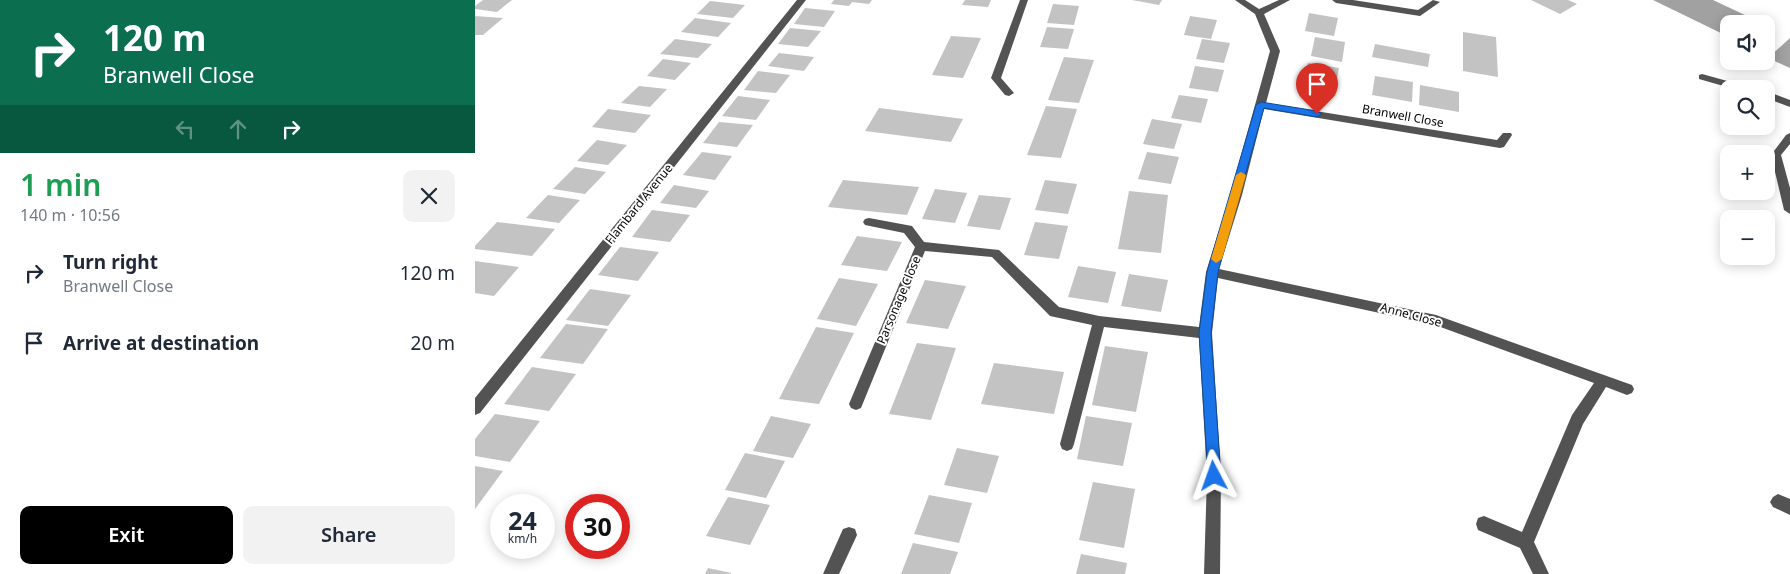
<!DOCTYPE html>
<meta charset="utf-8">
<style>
body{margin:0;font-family:"Noto Sans",sans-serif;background:#f2f2f3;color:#1f2937;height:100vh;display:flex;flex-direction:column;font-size:19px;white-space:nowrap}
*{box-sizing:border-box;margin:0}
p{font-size:16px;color:#747a83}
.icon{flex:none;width:28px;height:28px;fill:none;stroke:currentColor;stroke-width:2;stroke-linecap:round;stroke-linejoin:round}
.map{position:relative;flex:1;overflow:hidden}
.side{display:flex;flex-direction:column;background:#fff;width:475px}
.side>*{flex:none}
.banner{background:#0b6e4f;color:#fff;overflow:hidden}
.controls{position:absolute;left:1245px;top:15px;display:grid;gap:10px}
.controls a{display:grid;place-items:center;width:55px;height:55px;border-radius:10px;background:#fff;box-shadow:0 2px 12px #0003;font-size:25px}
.speed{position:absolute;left:15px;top:494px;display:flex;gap:10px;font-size:25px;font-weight:700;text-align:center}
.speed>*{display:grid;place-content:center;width:65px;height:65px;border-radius:50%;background:#fff;box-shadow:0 2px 12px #0003;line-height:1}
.speed small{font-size:12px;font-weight:400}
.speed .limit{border:8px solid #d22;background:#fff;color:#111}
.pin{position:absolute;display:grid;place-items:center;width:42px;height:42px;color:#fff;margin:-51px -21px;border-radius:50% 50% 50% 0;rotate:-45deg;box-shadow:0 0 5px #0007}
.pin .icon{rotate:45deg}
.me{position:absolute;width:55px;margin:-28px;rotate:356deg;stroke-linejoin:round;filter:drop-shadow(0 0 4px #0008)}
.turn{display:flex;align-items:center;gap:18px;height:105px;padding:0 20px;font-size:22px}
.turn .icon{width:65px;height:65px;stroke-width:2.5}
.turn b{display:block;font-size:35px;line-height:42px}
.lanes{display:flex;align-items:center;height:48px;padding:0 20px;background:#0003;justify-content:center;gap:25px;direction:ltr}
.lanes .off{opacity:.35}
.round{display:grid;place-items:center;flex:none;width:52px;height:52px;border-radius:10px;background:#f2f2f3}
.summary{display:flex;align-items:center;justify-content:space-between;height:85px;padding:0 20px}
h1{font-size:30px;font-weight:600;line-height:38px;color:#1e9e55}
.primary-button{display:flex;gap:10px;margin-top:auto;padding:10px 20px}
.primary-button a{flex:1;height:58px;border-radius:10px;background:#000;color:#fff;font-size:20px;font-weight:600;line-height:58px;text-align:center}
.primary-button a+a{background:#f2f2f3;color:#1f2937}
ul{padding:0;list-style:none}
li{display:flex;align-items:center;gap:15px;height:70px;padding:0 20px}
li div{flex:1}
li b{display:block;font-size:19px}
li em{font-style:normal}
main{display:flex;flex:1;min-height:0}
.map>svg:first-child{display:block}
.water{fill:#a1a1a1}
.building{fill:#c3c3c3}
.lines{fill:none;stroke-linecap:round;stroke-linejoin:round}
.minor{fill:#535353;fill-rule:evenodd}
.route{fill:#1a73e8;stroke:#114b97}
.slow{fill:#f59e0b}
.labels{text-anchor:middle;stroke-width:4;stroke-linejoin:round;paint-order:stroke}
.street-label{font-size:12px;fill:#000;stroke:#fff}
</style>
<main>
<section class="side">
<div class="banner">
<div class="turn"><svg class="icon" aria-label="right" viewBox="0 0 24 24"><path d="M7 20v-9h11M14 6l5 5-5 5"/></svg><div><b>120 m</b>Branwell Close</div></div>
<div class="lanes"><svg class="icon off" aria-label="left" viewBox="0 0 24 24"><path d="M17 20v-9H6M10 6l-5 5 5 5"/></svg><svg class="icon off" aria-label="ahead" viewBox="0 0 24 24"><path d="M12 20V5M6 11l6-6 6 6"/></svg><svg class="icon" aria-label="right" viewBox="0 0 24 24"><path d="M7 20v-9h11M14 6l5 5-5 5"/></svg></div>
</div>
<div class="summary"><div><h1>1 min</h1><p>140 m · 10:56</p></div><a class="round"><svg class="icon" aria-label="close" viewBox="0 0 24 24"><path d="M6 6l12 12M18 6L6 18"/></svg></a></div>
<ul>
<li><svg class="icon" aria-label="right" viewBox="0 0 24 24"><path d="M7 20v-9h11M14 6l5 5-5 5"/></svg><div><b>Turn right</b><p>Branwell Close</p></div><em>120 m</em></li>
<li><svg class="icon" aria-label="arrive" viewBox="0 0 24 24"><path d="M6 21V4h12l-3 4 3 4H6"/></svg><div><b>Arrive at destination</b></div><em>20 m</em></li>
</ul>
<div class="primary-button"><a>Exit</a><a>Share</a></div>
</section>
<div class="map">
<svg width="1315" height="574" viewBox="0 0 1315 574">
<rect width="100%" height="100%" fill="#fff"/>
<g class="water">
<polygon points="1178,0 1238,0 1289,24 1254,24 1254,37"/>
<polygon points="1315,38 1315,68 1293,58"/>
</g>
<g class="building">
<polygon points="8,0 37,0 22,12 0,9 0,6"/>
<polygon points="359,0 397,0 394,4 377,2 374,6 356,4"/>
<polygon points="490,0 516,0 513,7 487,5"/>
<polygon points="657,0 687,0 684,5"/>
<polygon points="1056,0 1093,0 1102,4 1085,14"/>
<polygon points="235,1 270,5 258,18 222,14"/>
<polygon points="578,4 604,6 599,25 572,23"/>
<polygon points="330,8 360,11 349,27 319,24"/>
<polygon points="834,13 863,18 859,36 830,31"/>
<polygon points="0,16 28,18 8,35 0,35"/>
<polygon points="715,16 742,20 736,39 709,35"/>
<polygon points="220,18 256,23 243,37 206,32"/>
<polygon points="572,27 599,29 593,49 565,47"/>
<polygon points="315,28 346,31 333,47 303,44"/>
<polygon points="988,32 1021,37 1023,77 988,71"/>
<polygon points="476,36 506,38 488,78 457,75"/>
<polygon points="840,37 870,42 867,62 836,56"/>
<polygon points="200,39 237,44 223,58 185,54"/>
<polygon points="727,39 755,43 749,63 721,59"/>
<polygon points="900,44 955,54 953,67 897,57"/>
<polygon points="304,53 339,57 329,71 293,66"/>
<polygon points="589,57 619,60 604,103 573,100"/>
<polygon points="188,59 216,63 200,80 172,76"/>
<polygon points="833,63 864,68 860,89 828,84"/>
<polygon points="720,66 749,70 743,92 714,88"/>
<polygon points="283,71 315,75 301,93 269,90"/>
<polygon points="900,76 938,82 937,102 897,95"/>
<polygon points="945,85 984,92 984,112 944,105"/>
<polygon points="164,86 192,89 175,107 146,103"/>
<polygon points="704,95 733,99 726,123 696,118"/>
<polygon points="263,96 295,100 281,120 247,116"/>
<polygon points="571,106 602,109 586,158 552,155"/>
<polygon points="404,108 488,119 476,142 390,131"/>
<polygon points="133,109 176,115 160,133 117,127"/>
<polygon points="677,119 707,124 699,149 668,144"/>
<polygon points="244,122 278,125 262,147 228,143"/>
<polygon points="122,140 152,145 133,165 102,161"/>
<polygon points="227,152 257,156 240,180 208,175"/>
<polygon points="672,152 704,157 696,184 663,179"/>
<polygon points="100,167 131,172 110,194 78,189"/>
<polygon points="368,180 444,187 432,215 353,207"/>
<polygon points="570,180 602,184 593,214 560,210"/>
<polygon points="199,185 234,191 221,208 185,203"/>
<polygon points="460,189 492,193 480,223 447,219"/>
<polygon points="654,191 693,195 686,253 643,249"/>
<polygon points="73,195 105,200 84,223 51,218"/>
<polygon points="504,195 536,198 525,230 492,226"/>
<polygon points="177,210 215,215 195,242 157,237"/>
<polygon points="22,222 80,229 57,256 0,249 0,246"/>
<polygon points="560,222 593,226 584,259 549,255"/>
<polygon points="382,236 427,242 412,271 366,265"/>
<polygon points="145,247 184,252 163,281 123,275"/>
<polygon points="0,261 44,267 19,296 0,293"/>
<polygon points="603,266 641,272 633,303 593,297"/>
<polygon points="654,274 693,280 686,312 646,306"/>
<polygon points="364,278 403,284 381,326 342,319"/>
<polygon points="450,280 491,286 473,329 431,323"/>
<polygon points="115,289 156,295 133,326 91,320"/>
<polygon points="91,324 133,329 108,364 65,358"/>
<polygon points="341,327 379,333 344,404 304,399"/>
<polygon points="442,343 481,348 456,420 414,414"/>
<polygon points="630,346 673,352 661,412 617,405"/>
<polygon points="519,363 589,372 579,414 506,404"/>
<polygon points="57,367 101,374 74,411 29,404"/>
<polygon points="20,414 65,421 35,462 0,456 0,439"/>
<polygon points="296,416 336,424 318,458 278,451"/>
<polygon points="611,416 657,423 648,466 602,459"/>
<polygon points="482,448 524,456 512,493 469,485"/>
<polygon points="270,453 310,461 291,498 250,490"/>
<polygon points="0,466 28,471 0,509"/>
<polygon points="618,482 660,489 649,548 604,540"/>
<polygon points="454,495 497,503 484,543 439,534"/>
<polygon points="253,497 295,505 275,545 231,536"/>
<polygon points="438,543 483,552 475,574 426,574"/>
<polygon points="606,554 652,563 650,574 601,574"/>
<polygon points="233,568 256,573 256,574 230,574"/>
</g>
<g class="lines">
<g class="minor">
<polygon points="322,0 331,0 5,413 0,415 0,398"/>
<polygon points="545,0 553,0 526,78 539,93 534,96 530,95 516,78"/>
<polygon points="760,0 770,0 784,9 804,0 815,0 789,14 805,51 791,103 1022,140 1028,133 1036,133 1037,135 1029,147 1025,148 789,109 767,195 744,269 961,315 1157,385 1159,389 1157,393 1152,395 1131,387 1108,424 1059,542 1074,574 1058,574 1045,548 1003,530 1001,524 1003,518 1009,516 1047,532 1097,415 1119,383 960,325 743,278 737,333 746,476 745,574 729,574 732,476 724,338 629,327 599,444 597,449 592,451 587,449 585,444 617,325 575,316 517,257 450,251 386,408 381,410 376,408 374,404 440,247 429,233 390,225 388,222 390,219 394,218 437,226 449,242 524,250 584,307 624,316 724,327 731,272 755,195 795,51 780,14"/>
<polygon points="857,0 878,0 943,10 958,0 965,2 945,16 861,3"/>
<polygon points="1227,74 1274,87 1276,89 1259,89 1224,79 1224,75"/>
<polygon points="1291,91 1315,100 1315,107 1291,98"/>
<polygon points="1315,133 1315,144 1306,155 1315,188 1315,214 1309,210 1296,155 1311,135"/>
<polygon points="1303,494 1315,499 1315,515 1298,507 1295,502 1298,497"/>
<polygon points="374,527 380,529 382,535 364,574 348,574 368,529"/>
</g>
</g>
<polygon class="route" points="786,102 842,111 847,114 842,117 789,108 743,272 736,333 746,476 744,481 739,483 735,481 733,476 724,333 732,272 781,105"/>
<polygon class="slow" points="766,172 771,175 747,259 741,263 736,259 761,175"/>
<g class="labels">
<g class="street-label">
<text transform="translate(928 116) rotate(10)" y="4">Branwell Close</text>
<text transform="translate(164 204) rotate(-51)" y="4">Flambard Avenue</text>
<text transform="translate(424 300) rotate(-67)" y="4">Parsonage Close</text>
<text transform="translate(936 315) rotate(15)" y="4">Anne Close</text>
</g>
</g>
</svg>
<div class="controls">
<a><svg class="icon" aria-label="sound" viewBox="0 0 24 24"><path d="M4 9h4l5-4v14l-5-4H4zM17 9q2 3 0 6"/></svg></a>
<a><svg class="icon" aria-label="search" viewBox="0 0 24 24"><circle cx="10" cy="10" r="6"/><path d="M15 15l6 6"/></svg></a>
<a>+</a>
<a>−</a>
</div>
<div class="speed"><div>24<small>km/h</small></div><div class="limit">30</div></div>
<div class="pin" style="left:842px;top:114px;background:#d93025"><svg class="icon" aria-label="arrive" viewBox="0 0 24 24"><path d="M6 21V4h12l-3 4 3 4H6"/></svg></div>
<svg class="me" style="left:739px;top:476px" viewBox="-20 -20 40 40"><path d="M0-17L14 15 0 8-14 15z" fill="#1a73e8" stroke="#fff" stroke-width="4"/></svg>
</div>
</main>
